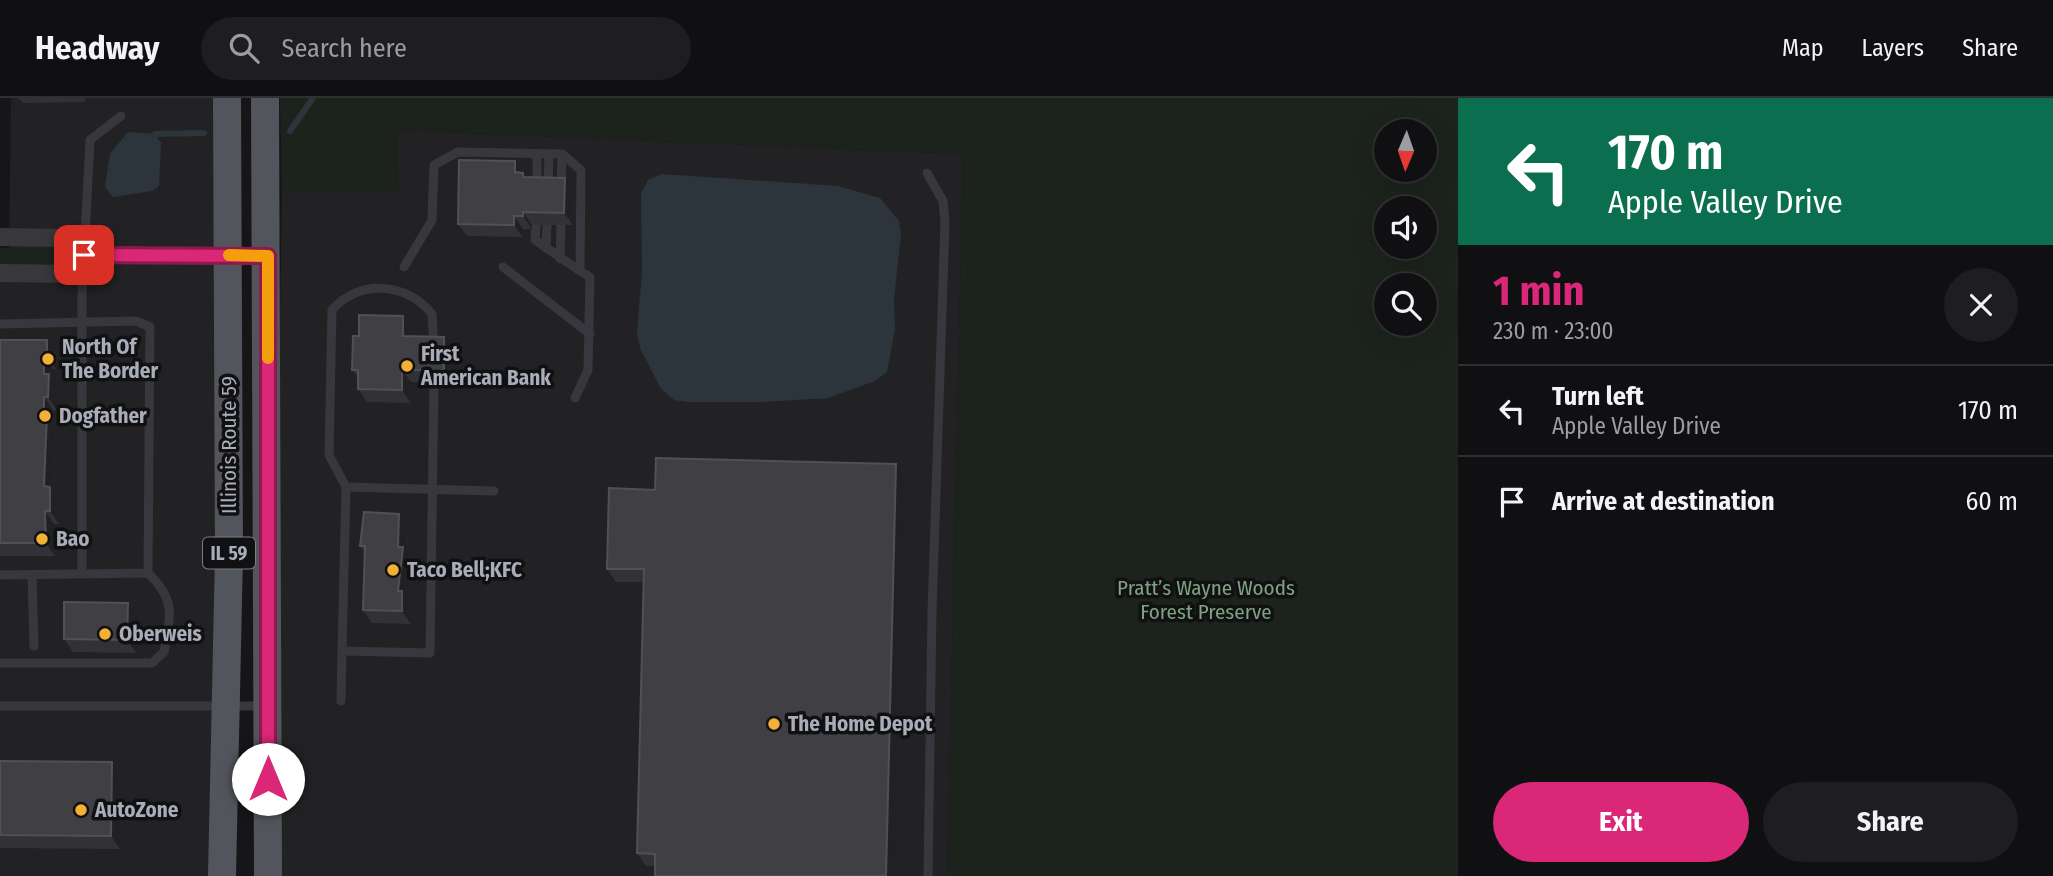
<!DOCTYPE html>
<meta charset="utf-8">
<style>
body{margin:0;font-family:"Fira Sans Condensed",sans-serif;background:#1e1e20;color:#f1f3f6;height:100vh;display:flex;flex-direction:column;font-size:26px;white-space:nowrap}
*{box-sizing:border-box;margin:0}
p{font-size:23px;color:#9c9d9f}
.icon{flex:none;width:38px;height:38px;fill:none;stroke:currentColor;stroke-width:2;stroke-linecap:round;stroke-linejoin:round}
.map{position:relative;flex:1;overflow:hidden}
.details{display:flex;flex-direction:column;background:#101012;width:595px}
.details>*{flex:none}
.guide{background:#0b6e4f;color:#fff;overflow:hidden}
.needle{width:46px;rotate:182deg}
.fabs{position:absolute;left:1374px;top:21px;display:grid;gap:14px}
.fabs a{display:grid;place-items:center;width:63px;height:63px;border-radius:50%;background:#101012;box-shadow:0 7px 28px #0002,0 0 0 2px #303032;font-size:35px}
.pin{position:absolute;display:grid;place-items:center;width:60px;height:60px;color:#fff;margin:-30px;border-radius:14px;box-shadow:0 4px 10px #0006}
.me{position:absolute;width:77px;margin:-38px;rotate:0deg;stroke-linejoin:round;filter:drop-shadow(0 0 5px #0008)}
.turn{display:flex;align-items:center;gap:24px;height:147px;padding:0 35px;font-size:32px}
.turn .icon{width:91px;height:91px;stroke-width:2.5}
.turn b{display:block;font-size:49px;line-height:60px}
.round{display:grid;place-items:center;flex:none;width:74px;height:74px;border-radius:37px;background:#1e1e20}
.head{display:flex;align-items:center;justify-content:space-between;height:119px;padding:0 35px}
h1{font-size:42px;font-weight:700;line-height:52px;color:#db2777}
.cta{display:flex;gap:14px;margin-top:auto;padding:14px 35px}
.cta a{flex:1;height:80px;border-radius:42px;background:#db2777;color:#fff;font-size:28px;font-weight:700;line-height:80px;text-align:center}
.cta a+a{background:#1e1e20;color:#f1f3f6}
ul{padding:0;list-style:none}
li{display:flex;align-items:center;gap:21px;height:91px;padding:0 35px;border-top:2px solid #303032}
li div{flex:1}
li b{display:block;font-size:26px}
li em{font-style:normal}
header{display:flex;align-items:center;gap:42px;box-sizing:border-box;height:98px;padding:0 35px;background:#101012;border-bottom:2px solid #303032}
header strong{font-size:33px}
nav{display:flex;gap:38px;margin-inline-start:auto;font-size:24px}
.search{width:490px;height:63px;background:#1e1e20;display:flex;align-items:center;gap:18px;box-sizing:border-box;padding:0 24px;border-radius:38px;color:#9c9d9f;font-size:26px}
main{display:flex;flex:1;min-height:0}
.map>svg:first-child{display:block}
.built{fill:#222225}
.green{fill:#1c231d;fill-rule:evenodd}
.water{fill:#2c353c}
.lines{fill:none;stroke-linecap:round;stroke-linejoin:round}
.stream{stroke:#2c353c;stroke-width:6}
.service{stroke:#37383d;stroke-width:9}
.minor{stroke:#37383d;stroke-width:18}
.primary{stroke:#53555c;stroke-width:28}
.wall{fill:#323236}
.shaded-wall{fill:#212124}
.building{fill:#3f3f44;stroke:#4f5156;stroke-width:2}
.route-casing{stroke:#8e194d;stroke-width:18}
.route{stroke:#db2777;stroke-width:12}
.slow{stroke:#f59e0b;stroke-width:12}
.poi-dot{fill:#f2b134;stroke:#111113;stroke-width:2.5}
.labels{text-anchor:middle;stroke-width:7;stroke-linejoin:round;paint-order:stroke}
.shield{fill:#111113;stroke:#7b7e86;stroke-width:2}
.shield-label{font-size:19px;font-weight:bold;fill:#a8adb8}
.poi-label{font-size:21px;font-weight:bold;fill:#a8adb8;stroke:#111113;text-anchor:start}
.street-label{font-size:21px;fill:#a8adb8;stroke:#111113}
.park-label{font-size:21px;fill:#7fa381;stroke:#111113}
</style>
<header>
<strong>Headway</strong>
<div class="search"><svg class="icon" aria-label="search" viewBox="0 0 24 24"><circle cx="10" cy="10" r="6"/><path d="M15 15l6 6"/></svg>Search here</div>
<nav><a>Map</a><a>Layers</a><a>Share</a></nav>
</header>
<main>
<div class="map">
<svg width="1458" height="778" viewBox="0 0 1458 778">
<rect width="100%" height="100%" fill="#161618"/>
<g class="built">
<polygon points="11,0 216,0 219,161 212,778 0,778 0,158 9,157"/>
<polygon points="396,32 963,56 947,778 271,778 282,92 398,93"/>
</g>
<g class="green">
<path d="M280 0H1458V778H947L963 56 396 32 398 93 282 92ZM1424 33V72H1386V33ZM1424 110V149H1386V110ZM1424 187V226H1386V187Z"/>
<polygon points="0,150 65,151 70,159 64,166 0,166"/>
</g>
<g class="water">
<polygon points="128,34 155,36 161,45 159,88 152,93 113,99 105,89 110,56"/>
<polygon points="662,76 838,88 880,100 899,123 901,137 894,201 895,231 887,274 875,283 828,300 760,304 688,304 674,302 661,291 640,250 637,234 642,173 641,95 648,82"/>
</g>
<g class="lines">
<g class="stream">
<polyline points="290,33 313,0"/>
<polyline points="155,36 204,35"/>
</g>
<g class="service">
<polyline points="927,75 943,103 945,124 932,514 928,778"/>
<polyline points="537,90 537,56"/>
<polyline points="548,90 549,56"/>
<polyline points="561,90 562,56"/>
<polyline points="536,127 535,142 580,173"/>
<polyline points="546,150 547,127"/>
<polyline points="560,161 561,127"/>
<polyline points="404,169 432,122 434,67 458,54 562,56 581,72 580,173 590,179 588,272 575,300"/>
<polyline points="503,169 590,236"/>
<polyline points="0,226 136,223 150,229 148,475 0,477"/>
<path d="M434 250 432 216C407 184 358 181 332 212L329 357 346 389 342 553 430 555 434 284"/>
<polyline points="346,389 494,393"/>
<polyline points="32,476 34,548"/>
<polyline points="82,476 82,197 90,42 121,18"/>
<path d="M0 565H152L164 554C170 517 177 503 148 475"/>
<polyline points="341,603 342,553"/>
<polyline points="0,608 264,608"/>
</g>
<g class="minor">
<polyline points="0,139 59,140 84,157 268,158"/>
<polyline points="0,175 72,176 84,157"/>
</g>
<g class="primary">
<polyline points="265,0 268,778"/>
<polyline points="222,778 229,457 227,0"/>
</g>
</g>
<g class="wall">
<polygon points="19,0 85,0 85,4 23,5"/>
<polygon points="515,63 526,79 565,80 574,92 573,127 532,127 532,131 523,131 523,139 467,138 458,126"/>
<polygon points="403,218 412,231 412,238 444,239 453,252 453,285 411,284 411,305 367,304 358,291 358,280 352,272"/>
<polygon points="0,242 47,242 56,255 56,271 53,271 53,282 58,288 57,312 53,312 53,325 56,329 53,393 59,401 59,426 54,426 55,458 0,458"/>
<polygon points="896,366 905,379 655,768 646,768 637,755 643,484 616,484 607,471 655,392"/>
<polygon points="408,428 407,455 412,462 408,500 411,506 411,526 372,525 363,512 365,454 360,448"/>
<polygon points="128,505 137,518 136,555 73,554 64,541"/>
<polygon points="0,663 112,664 121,676 120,751 0,750"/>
</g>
<g class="shaded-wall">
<polygon points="515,63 524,76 532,88 515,74"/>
<polygon points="565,80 574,92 573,127 564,115"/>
<polygon points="523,114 532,127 532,131 523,118"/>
<polygon points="514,118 523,131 523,139 514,127"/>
<polygon points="403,218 412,231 412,251 403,238"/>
<polygon points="444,239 453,252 453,285 444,272"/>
<polygon points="47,242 56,255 56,271 47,258"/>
<polygon points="44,258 53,271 53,282 58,288 57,312 48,299 44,276"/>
<polygon points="402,272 411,284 411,305 402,292"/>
<polygon points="44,299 53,312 53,325 56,329 53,393 59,401 59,426 50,413 44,388"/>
<polygon points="896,366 905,379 895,778 886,778"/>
<polygon points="45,413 54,426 55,458 46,445"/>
<polygon points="399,416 408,428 407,455 412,462 408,500 411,506 411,526 402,513 398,493"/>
<polygon points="128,505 137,518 136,555 127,542"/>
<polygon points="112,664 121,676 120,751 111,738"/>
</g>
<g class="building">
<polygon points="459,62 515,63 515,74 523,75 523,79 565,80 564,115 523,114 523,118 514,118 514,127 458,126"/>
<polygon points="359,217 403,218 403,238 444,239 444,272 402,272 402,292 358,291 358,272 352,272 353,238 359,238"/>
<polygon points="0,242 47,242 47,258 44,258 44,276 49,276 48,299 44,299 44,316 47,316 44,388 50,389 50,413 45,413 46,445 0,445"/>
<polygon points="656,360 896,366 886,778 655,778 655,756 637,755 644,471 607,471 609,390 655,392"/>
<polygon points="364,414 399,416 398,449 403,449 398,493 402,493 402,513 363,512 365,448 360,448"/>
<polygon points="64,504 128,505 127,542 64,541"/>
<polygon points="0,663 112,664 111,738 0,737"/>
</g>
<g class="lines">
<g class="route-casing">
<polyline id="route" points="84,157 268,158 268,681"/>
</g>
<use href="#route" class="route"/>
<polyline class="slow" points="229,157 268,158 268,260"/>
</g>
<g class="poi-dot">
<circle cx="48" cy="261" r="7"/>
<circle cx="407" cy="268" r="7"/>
<circle cx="45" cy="318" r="7"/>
<circle cx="42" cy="441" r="7"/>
<circle cx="393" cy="472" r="7"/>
<circle cx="105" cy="536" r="7"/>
<circle cx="774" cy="626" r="7"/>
<circle cx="81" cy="712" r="7"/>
</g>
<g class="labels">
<rect class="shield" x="203" y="439.5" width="52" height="31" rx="5"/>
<g class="shield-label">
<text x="229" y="462">IL 59</text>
</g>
<g class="poi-label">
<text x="62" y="256">North Of<tspan x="62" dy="24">The Border</tspan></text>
<text x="421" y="263">First<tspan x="421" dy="24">American Bank</tspan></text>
<text x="59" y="325">Dogfather</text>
<text x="56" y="448">Bao</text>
<text x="407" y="479">Taco Bell;KFC</text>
<text x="119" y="543">Oberweis</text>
<text x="788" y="633">The Home Depot</text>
<text x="95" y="719">AutoZone</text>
</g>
<g class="street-label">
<text transform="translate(229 347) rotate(-90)" y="7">Illinois Route 59</text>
</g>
<g class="park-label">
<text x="1206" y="497">Pratt’s Wayne Woods<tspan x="1206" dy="24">Forest Preserve</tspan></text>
</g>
</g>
</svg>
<div class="fabs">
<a><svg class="needle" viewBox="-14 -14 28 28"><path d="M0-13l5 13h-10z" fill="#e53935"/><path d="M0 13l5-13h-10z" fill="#9c9d9f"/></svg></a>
<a><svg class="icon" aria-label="sound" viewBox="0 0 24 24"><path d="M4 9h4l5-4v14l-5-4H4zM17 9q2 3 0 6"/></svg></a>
<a><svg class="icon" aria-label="search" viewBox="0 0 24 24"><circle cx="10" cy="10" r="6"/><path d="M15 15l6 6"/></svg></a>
</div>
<div class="pin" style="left:84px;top:157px;background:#d93025"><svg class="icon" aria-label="arrive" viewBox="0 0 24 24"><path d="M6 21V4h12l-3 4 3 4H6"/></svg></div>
<svg class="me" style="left:268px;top:681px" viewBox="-20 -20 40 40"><circle r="19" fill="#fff"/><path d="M0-13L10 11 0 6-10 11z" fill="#db2777"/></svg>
</div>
<section class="details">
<div class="guide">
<div class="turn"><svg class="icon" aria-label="left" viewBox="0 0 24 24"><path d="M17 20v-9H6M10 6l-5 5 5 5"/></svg><div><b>170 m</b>Apple Valley Drive</div></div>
</div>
<div class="head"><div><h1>1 min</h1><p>230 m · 23:00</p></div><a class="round"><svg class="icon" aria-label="close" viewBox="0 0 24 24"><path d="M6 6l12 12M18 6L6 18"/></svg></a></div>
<ul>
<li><svg class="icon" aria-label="left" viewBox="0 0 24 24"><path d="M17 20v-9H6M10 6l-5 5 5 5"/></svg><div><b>Turn left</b><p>Apple Valley Drive</p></div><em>170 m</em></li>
<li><svg class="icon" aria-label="arrive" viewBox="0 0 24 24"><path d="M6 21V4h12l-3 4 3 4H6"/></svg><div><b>Arrive at destination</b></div><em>60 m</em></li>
</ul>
<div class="cta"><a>Exit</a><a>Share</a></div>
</section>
</main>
